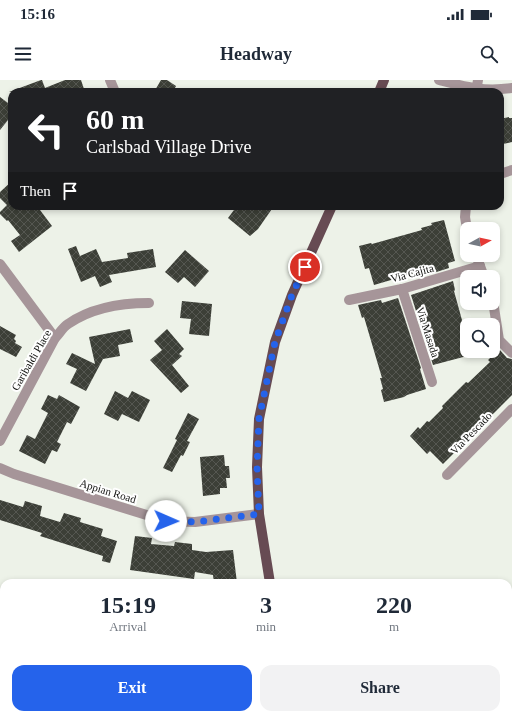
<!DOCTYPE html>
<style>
body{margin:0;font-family:Georgia,serif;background:#f2f2f3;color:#1f2937;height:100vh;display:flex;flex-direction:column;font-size:15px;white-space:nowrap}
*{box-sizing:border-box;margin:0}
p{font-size:13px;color:#747a83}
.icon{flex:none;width:22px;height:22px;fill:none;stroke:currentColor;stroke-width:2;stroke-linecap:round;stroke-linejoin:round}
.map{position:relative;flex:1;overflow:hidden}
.details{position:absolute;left:0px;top:499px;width:512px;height:140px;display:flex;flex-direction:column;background:#fff;border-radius:12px 12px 0 0;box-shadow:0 2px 6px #0003}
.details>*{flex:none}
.top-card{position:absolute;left:8px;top:8px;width:496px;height:122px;border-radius:12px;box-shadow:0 2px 6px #0003;background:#202124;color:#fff;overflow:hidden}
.needle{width:26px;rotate:82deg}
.buttons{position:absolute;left:460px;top:142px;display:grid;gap:8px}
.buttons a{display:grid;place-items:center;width:40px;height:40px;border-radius:8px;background:#fff;box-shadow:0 2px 6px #0003;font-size:20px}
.pin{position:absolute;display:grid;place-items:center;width:34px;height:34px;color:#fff;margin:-17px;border:2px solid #fff;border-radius:50%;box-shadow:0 1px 4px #0007}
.me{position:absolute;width:44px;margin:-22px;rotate:91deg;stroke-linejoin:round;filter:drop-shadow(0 0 3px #0008)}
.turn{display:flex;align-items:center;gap:14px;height:84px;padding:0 12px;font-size:18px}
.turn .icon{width:52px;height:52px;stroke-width:2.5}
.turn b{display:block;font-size:28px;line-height:34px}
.then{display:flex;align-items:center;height:38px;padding:0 12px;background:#0003;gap:8px;font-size:15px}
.eta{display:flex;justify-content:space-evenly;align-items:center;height:68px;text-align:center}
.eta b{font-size:24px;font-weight:700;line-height:28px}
.primary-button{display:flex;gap:8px;margin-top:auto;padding:8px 12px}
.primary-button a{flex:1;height:46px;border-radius:12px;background:#2563eb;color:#fff;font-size:16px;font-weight:700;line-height:46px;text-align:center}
.primary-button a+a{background:#f2f2f3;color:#1f2937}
.status{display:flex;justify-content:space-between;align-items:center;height:28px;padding:0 20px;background:#fff;direction:ltr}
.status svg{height:11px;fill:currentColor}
header{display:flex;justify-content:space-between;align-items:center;height:52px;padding:0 12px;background:#fff;font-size:18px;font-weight:700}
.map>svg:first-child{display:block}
.park{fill:#c2cbb6}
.building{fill:url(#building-cross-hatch)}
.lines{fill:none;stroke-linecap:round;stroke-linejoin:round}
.minor{stroke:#a69599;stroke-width:10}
.tertiary{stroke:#a69599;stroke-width:10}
.primary{stroke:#674b53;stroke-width:10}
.route{stroke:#2563eb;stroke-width:7;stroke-dasharray:0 12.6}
.labels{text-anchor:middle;stroke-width:4;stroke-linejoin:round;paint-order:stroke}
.street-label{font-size:11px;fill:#10110e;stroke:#fff}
</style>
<div class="status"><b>15:16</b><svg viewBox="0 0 49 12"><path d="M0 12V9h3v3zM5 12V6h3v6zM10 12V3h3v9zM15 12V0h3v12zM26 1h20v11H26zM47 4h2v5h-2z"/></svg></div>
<header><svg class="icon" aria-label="menu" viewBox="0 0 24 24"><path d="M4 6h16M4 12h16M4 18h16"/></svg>Headway<svg class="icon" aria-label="search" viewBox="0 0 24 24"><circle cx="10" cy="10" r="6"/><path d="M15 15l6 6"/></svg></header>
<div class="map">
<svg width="512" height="639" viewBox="0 0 512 639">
<defs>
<pattern id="building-cross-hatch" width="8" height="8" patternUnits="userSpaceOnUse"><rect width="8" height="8" fill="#3c3f37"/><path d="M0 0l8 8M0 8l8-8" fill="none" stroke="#555751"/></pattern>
</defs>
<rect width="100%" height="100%" fill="#edf2e8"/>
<polygon class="park" points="508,520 512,522 512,639 348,639 346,635 508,635"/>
<g class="building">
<polygon points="41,0 42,0 45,8 65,0 81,0 85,12 9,12"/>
<polygon points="161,0 167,0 176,6 173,12 154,12"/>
<polygon points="0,17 12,26 12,35 0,50"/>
<polygon points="509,37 509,38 512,38 512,62 503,64 502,60 500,60 500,39"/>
<polygon points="12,101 12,126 37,126 52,146 19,172 11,161 20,155 8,140 7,141 0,134 0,132 7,125 0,118 0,112"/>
<polygon points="237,126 274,126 258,149 250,156 228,138"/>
<polygon points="444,140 455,181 448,183 449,188 427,195 425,190 374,205 369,188 365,189 359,166 371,163 372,164 422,150 421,148 432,145 431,143"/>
<polygon points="76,166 80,176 96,169 102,182 128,178 127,173 153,169 156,187 109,195 112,202 100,207 95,196 81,202 68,169"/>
<polygon points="185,170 209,191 195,207 184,197 178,203 165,192"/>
<polygon points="453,201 455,210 454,211 465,251 467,250 467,276 433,285 411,215"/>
<polygon points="398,218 421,288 420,289 426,309 407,315 404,317 384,322 381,310 383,309 380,298 382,298 364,237 362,238 358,225 381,220 382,223"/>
<polygon points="182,221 212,224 209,256 189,254 191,239 180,238"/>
<polygon points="0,246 16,255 14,259 16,261 15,263 22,267 16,277 0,269"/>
<polygon points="130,249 133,262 118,265 120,276 103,279 86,311 70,303 77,289 66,284 72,273 95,284 89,257"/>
<polygon points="167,249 184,269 179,274 182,276 172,285 189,306 181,313 150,280 162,270 154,261"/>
<polygon points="499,269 507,278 512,279 512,315 443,384 430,371 427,374 410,356 418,347 420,349 427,341 429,342 443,328 442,326 466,302 468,303 490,282 488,280"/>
<polygon points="115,311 128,318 132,311 150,320 139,342 122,334 118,341 104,334"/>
<polygon points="48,315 57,319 59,315 80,327 71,344 67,342 57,362 61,364 57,372 52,370 45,384 19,371 27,355 35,359 48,333 41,329"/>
<polygon points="188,333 199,339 187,361 190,362 183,376 181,375 172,392 163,388 177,360 175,359"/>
<polygon points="224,375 225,386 229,386 230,398 226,398 227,408 220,408 220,414 203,416 200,377"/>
<polygon points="0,420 23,427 25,421 42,426 40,436 60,442 64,433 81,438 80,442 103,449 101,456 117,461 110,483 102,481 103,476 40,456 42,453 0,440"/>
<polygon points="135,456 152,458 151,464 174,466 175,462 192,464 192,470 206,472 233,470 237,503 214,503 213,495 195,492 194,499 130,490"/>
</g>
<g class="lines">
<g class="minor">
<polyline points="110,0 115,12"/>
<polyline points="476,12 478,0"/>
<polyline points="500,94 512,90"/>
<polyline points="466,126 465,137 467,149"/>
<polyline points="476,175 484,197"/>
<polyline points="0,184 55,258"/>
<polyline points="402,209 432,302"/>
<polyline points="349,220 402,209 480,186"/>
<polyline points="493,221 499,260 512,273"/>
<path d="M0 361 55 258C59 254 63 247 68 244 91 228 121 223 149 223"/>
<polyline points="0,388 14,394 166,441 195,442 259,434"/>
<polyline points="447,395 512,329"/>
<polyline points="202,635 205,639"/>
</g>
<path class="tertiary" d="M439 0C466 7 483 12 512 8"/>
<g class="primary">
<polyline points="379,12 384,0"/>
<polyline points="270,503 259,434 257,387 259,339 275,262 292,215 332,126"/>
<polyline points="321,635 323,639"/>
</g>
</g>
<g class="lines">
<polyline class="route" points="166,441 195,442 259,434 257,387 259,339 275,262 292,215 305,187"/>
</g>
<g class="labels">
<g class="street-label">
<text transform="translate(412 193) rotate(-15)" y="4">Via Cajita</text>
<text transform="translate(428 252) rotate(72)" y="4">Via Masada</text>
<text transform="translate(31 280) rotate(-60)" y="4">Garibaldi Place</text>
<text transform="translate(471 353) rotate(-46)" y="4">Via Pescado</text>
<text transform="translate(108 411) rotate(17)" y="4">Appian Road</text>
</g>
</g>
</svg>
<div class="buttons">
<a><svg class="needle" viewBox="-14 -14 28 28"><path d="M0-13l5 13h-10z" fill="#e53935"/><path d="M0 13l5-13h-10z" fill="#747a83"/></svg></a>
<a><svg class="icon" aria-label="sound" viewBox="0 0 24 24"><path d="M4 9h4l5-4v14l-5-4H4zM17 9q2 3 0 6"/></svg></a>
<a><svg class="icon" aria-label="search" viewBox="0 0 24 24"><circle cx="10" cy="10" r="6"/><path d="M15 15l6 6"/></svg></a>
</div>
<div class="pin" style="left:305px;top:187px;background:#d93025"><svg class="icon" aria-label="arrive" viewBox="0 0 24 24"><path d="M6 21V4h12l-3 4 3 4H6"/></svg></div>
<svg class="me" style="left:166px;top:441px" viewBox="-20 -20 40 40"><circle r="19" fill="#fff"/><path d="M0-13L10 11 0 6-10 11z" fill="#2563eb"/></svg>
<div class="top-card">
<div class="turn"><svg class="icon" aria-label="left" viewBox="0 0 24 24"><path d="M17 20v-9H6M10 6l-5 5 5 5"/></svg><div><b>60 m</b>Carlsbad Village Drive</div></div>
<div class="then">Then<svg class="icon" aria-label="arrive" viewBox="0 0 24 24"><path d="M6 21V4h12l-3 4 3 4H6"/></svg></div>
</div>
<section class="details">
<div class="eta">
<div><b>15:19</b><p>Arrival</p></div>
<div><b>3</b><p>min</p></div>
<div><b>220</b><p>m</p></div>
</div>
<div class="primary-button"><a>Exit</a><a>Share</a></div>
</section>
</div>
